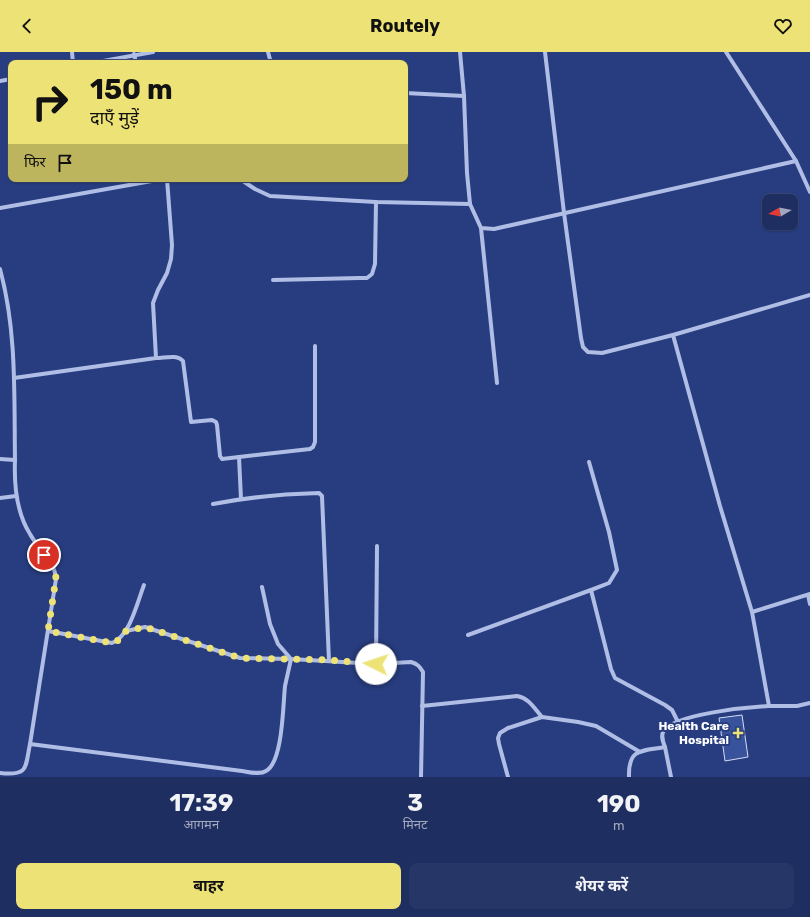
<!DOCTYPE html>
<html lang="hi">
<meta charset="utf-8">
<style>
body{margin:0;font-family:Rubik,"Noto Sans Devanagari",sans-serif;background:#263666;color:#f1f3f6;height:100vh;display:flex;flex-direction:column;font-size:15px;white-space:nowrap}
*{box-sizing:border-box;margin:0}
p{font-size:13px;color:#a1a8bd}
.icon{flex:none;width:22px;height:22px;fill:none;stroke:currentColor;stroke-width:2;stroke-linecap:round;stroke-linejoin:round}
.map{position:relative;height:725px;overflow:hidden}
.drawer{display:flex;flex-direction:column;background:#1e2e60;flex:1}
.drawer>*{flex:none}
.guide{position:absolute;left:8px;top:8px;width:400px;height:122px;border-radius:8px;box-shadow:0 1px 3px #0004,0 0 0 1px #3c4a75;background:#ede276;color:#111;overflow:hidden}
.needle{width:26px;rotate:260deg}
.tools{position:absolute;left:762px;top:142px;display:grid;gap:8px}
.tools a{display:grid;place-items:center;width:36px;height:36px;border-radius:8px;background:#1e2e60;box-shadow:0 1px 3px #0004,0 0 0 1px #3c4a75;font-size:20px}
.pin{position:absolute;display:grid;place-items:center;width:34px;height:34px;color:#fff;margin:-17px;border:2px solid #fff;border-radius:50%;box-shadow:0 1px 4px #0007}
.me{position:absolute;width:44px;margin:-22px;rotate:274deg;stroke-linejoin:round;filter:drop-shadow(0 0 3px #0008)}
.turn{display:flex;align-items:center;gap:14px;height:84px;padding:0 16px;font-size:18px}
.turn .icon{width:52px;height:52px;stroke-width:2.5}
.turn b{display:block;font-size:28px;line-height:34px}
.then{display:flex;align-items:center;height:38px;padding:0 16px;background:#0003;gap:8px;font-size:15px}
.eta{display:flex;justify-content:space-evenly;align-items:center;height:68px;text-align:center}
.eta b{font-size:24px;font-weight:700;line-height:28px}
.action{display:flex;gap:8px;margin-top:auto;padding:8px 16px}
.action a{flex:1;height:46px;border-radius:8px;background:#ede276;color:#111;font-size:16px;font-weight:700;line-height:46px;text-align:center}
.action a+a{background:#263666;color:#f1f3f6}
header{display:flex;justify-content:space-between;align-items:center;height:52px;padding:0 16px;background:#ede276;color:#111;font-size:18px;font-weight:700}
.map>svg:first-child{display:block}
.building{fill:#39529c;stroke:#d3dbf5}
.lines{fill:none;stroke-linecap:round;stroke-linejoin:round}
.street{stroke:#b0bee6;stroke-width:4}
.route{stroke:#ede276;stroke-width:7;stroke-dasharray:0 12.6}
.poi-dot{fill:#ede276;stroke:#283d80;stroke-width:1.5}
.labels{text-anchor:middle;stroke-width:4;stroke-linejoin:round;paint-order:stroke}
.poi-label{font-size:12px;font-weight:bold;fill:#fff;stroke:#283d80;text-anchor:end}
</style>
<header><svg class="icon" aria-label="back" viewBox="0 0 24 24"><path d="M15 5l-7 7 7 7"/></svg>Routely<svg class="icon" aria-label="heart" viewBox="0 0 24 24"><path d="M12 20l-8-8c-3-5 5-10 8-4 3-6 11-1 8 4z"/></svg></header>
<div class="map">
<svg width="810" height="725" viewBox="0 0 810 725">
<rect width="100%" height="100%" fill="#283d80"/>
<polygon class="building" points="742,663 748,705 725,709 719,666"/>
<g class="lines">
<g class="street">
<polyline points="72,0 73,11"/>
<polyline points="268,0 271,11"/>
<polyline points="460,0 464,44"/>
<polyline points="545,0 564,161 581,286 583,295 588,300 602,301 673,283 810,243"/>
<polyline points="134,2 136,11"/>
<polyline points="92,11 153,0"/>
<polyline points="0,29 11,27"/>
<polyline points="405,41 464,44 467,121 470,152 481,176 494,177 796,109 726,0"/>
<polyline points="796,109 810,140"/>
<polyline points="240,127 255,137 270,144 376,150 470,152"/>
<polyline points="0,156 163,127"/>
<polyline points="481,176 497,331"/>
<path d="M0 217C17 279 14 344 15 408 14 433 16 460 30 482 38 497 55 509 56 527L30 692C25 716 29 724 0 721"/>
<polyline points="273,228 360,226 367,226 372,222 375,212 376,150"/>
<polyline points="673,283 720,454 752,560 769,654 797,654 810,651"/>
<path d="M156 306C165 306 177 302 183 309L191 370 212 368 216 370 217 373 220 404 222 407 239 405 241 447"/>
<polyline points="14,326 156,306 153,251 158,238 167,221 171,207 172,193 167,127"/>
<polyline points="239,405 310,397 313,395 315,390 315,294"/>
<polyline points="0,407 15,408"/>
<polyline points="0,446 16,444"/>
<path d="M213 452C249 445 282 442 319 441L322 444 329 609"/>
<path d="M262 535 270 572 278 592 291 607 376 612 411 610C418 612 420 615 423 620L421 725"/>
<polyline points="591,538 611,617 615,626 665,653 672,658 678,670"/>
<polyline points="808,543 810,552"/>
<polyline points="752,560 810,542"/>
<path d="M48 579 112 591C130 584 137 551 144 533"/>
<polyline points="468,583 591,538 609,531 617,518 609,480 589,410"/>
<polyline points="376,612 377,494"/>
<path d="M422 654 517 644C529 646 534 656 542 665"/>
<path d="M30 692 242 719C249 720 260 723 266 719 283 710 283 652 285 634 287 625 289 616 291 607L240 606 145 575 126 579"/>
<polyline points="665,695 671,725"/>
<polyline points="508,725 499,692 498,686 500,681 508,676 542,665 578,670 596,674 640,700"/>
<path d="M629 725C628 696 642 699 665 695 663 690 661 685 663 680 672 662 749 655 769 654"/>
</g>
</g>
<g class="lines">
<polyline class="route" points="44,503 55,520 56,526 48,579 112,591 119,588 126,579 145,575 240,606 329,608 376,612"/>
</g>
<path class="poi-dot" d="M736 675h4v4h4v4h-4v4h-4v-4h-4v-4h4z"/>
<g class="labels">
<g class="poi-label">
<text x="729" y="678">Health Care<tspan x="729" dy="14">Hospital</tspan></text>
</g>
</g>
</svg>
<div class="tools">
<a><svg class="needle" viewBox="-14 -14 28 28"><path d="M0-13l5 13h-10z" fill="#e53935"/><path d="M0 13l5-13h-10z" fill="#a1a8bd"/></svg></a>
</div>
<div class="pin" style="left:44px;top:503px;background:#d93025"><svg class="icon" aria-label="arrive" viewBox="0 0 24 24"><path d="M6 21V4h12l-3 4 3 4H6"/></svg></div>
<svg class="me" style="left:376px;top:612px" viewBox="-20 -20 40 40"><circle r="19" fill="#fff"/><path d="M0-13L10 11 0 6-10 11z" fill="#ede276"/></svg>
<div class="guide">
<div class="turn"><svg class="icon" aria-label="right" viewBox="0 0 24 24"><path d="M7 20v-9h11M14 6l5 5-5 5"/></svg><div><b>150 m</b>दाएँ मुड़ें</div></div>
<div class="then">फिर<svg class="icon" aria-label="arrive" viewBox="0 0 24 24"><path d="M6 21V4h12l-3 4 3 4H6"/></svg></div>
</div>
</div>
<section class="drawer">
<div class="eta">
<div><b>17:39</b><p>आगमन</p></div>
<div><b>3</b><p>मिनट</p></div>
<div><b>190</b><p>m</p></div>
</div>
<div class="action"><a>बाहर</a><a>शेयर करें</a></div>
</section>
